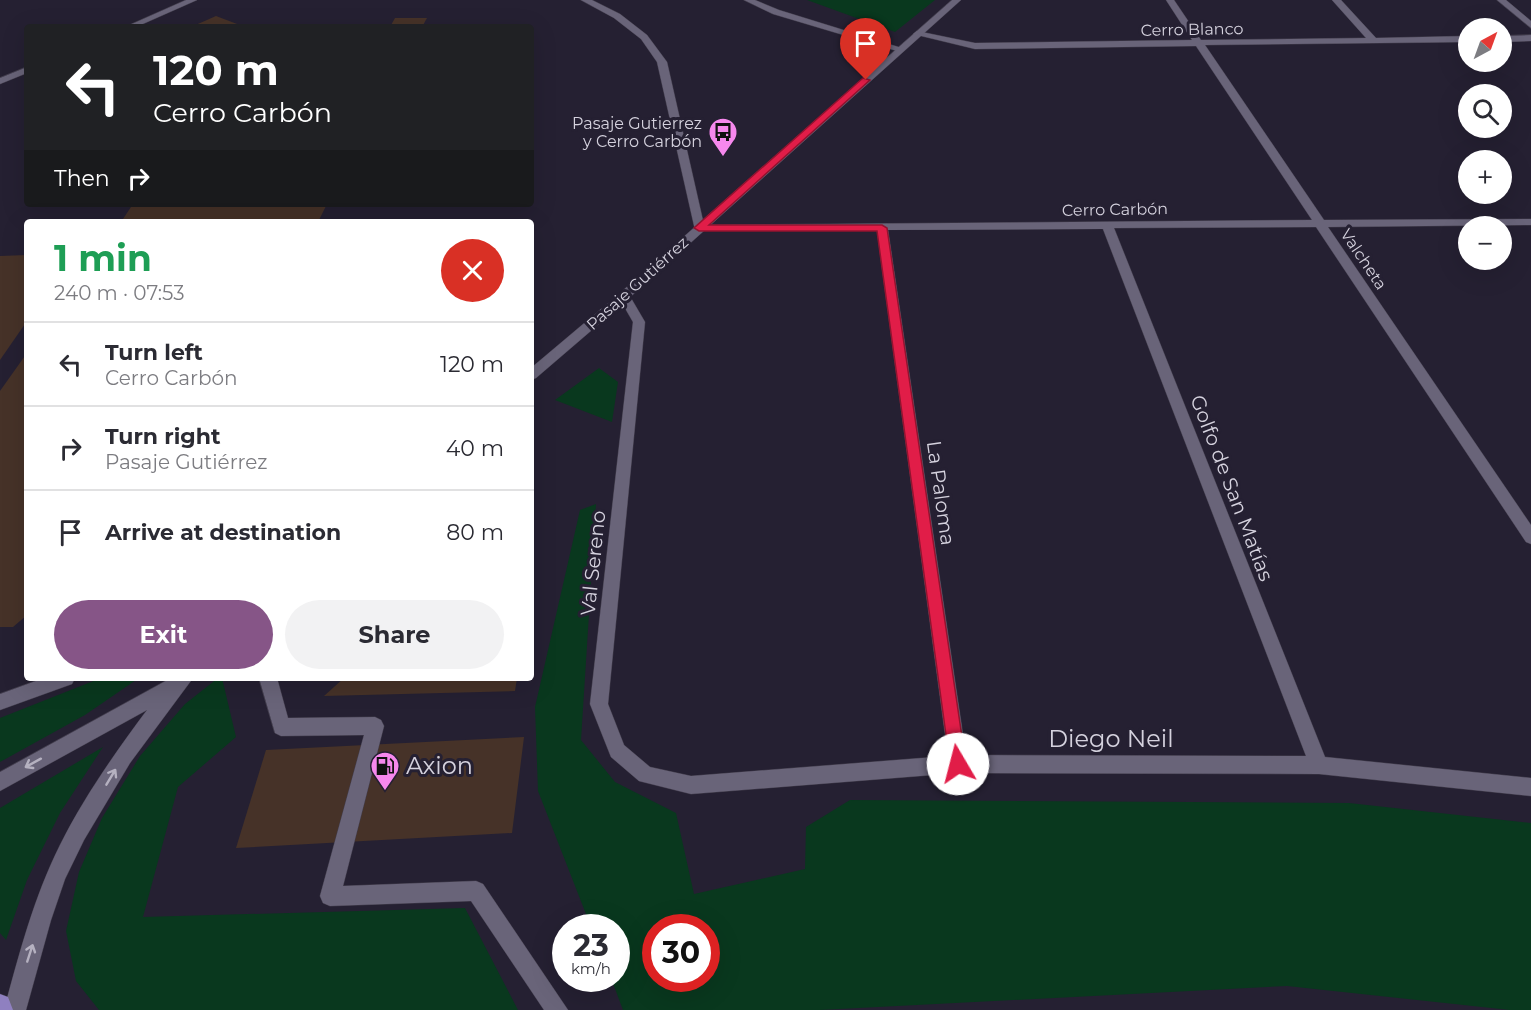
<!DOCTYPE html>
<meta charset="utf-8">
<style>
body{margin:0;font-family:Montserrat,sans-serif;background:#f2f2f3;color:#2b2b33;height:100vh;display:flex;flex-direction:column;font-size:22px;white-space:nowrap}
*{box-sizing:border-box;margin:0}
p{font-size:20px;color:#7c7c81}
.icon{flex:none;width:33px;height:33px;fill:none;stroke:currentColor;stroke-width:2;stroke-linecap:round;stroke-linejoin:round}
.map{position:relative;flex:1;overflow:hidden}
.side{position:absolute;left:24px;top:219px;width:510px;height:462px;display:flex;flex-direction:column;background:#fff;border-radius:6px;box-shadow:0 6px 24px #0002}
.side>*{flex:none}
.guide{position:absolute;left:24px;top:24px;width:510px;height:183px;border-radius:6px;box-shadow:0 6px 24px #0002;background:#202124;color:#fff;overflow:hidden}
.needle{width:39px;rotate:41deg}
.controls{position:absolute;left:1458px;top:18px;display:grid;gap:12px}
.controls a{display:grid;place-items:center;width:54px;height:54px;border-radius:50%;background:#fff;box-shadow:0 6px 24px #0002;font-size:30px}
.speed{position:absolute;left:552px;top:914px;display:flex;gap:12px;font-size:30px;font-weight:700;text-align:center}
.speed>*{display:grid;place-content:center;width:78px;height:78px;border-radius:50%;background:#fff;box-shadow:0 6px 24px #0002;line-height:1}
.speed small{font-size:15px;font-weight:400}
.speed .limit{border:9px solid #d22;background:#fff;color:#111}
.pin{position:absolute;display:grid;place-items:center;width:51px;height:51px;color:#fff;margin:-62px -26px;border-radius:50% 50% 50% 0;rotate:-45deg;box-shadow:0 0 6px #0007}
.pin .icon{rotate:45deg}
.me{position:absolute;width:66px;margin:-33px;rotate:352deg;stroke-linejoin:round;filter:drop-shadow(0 0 4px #0008)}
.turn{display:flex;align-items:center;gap:21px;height:126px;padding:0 30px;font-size:27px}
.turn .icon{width:78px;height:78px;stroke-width:2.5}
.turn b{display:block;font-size:42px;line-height:51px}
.then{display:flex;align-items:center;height:57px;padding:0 30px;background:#0003;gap:12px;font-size:22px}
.round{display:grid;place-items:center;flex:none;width:63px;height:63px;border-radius:32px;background:#f2f2f3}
.summary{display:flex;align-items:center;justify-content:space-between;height:102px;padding:0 30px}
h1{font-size:36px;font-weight:700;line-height:45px;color:#1e9e55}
.action{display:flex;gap:12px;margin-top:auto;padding:12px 30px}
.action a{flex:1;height:69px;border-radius:36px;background:#865587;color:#fff;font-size:24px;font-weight:700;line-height:69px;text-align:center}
.action a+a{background:#f2f2f3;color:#2b2b33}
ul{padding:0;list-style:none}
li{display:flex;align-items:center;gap:18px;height:84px;padding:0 30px;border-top:2px solid #e1e1e2}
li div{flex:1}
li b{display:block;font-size:22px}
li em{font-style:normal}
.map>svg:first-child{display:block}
.green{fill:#09381e;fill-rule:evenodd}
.building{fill:#463228}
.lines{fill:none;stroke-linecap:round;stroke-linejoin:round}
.service-casing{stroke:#423d4c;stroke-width:1}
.minor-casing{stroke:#423d4c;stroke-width:1}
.secondary-casing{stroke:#423d4c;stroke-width:1}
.primary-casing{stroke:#423d4c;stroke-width:1}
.service{fill:#696479;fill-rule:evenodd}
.minor{fill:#696479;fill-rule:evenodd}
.secondary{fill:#696479;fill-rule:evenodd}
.primary{fill:#8f80c0;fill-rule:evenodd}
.oneway{stroke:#b5b1c0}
.route{fill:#e11d48;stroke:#92132f;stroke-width:1.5}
.labels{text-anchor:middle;stroke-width:6;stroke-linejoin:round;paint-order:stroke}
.far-street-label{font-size:16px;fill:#d5d2de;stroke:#252032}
.far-poi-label{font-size:16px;fill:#d5d2de;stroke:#252032;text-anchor:end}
.street-label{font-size:20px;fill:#d5d2de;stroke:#252032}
.near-street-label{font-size:24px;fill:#d5d2de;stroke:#252032}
.near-poi-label{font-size:24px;fill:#d5d2de;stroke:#252032;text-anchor:start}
</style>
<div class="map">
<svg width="1531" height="1010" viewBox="0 0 1531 1010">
<rect width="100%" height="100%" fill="#252032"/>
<g class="green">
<polygon points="807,0 935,0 895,32"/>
<polygon points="599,368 618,382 612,422 555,400"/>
<path d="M596 504 581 740 615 782 676 813 694 894 805 869 806 827 850 800 1349 803 1531 823V1010H1510L1287 986 820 1010H623L611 978H616V927H591L538 791 535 707 580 510ZM656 927H706V978H656Z"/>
<polygon points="101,678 139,678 85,715 0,762 0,718"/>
<polygon points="218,678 222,678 236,737 178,787 143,917 465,908 518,1010 99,1010 76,981 66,931 79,872 102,818 140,756 185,704"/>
<polygon points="103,747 60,813 27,880 6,940 0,933 0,808"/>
</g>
<g class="building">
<polygon points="216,16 245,27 191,27"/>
<polygon points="395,18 427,18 422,27 390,27"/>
<polygon points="133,204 327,204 318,222 121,222"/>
<polygon points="27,255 27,321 0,360 0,256"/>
<polygon points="27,353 27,615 13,627 0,627 0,391"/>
<polygon points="344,678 517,678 515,691 324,696"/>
<polygon points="524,737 512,833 236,848 266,750"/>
</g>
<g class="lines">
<g class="service-casing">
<polygon id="service" points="259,678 277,678 288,718 375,717 381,720 384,726 343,886 476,881 483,884 568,1010 544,1010 471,901 330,906 323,903 320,896 364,735 281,736 275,733"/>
</g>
<g class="minor-casing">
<g id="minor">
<polygon points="186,0 197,0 136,27 125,27"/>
<path d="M581 0H592L620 14 647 35 667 62 704 225 1312 220 1196 46 975 49 913 34 917 31 975 43 1192 40 1166 0H1174L1201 40 1366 38 1332 0H1341L1376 38 1468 36V42L1205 45 1324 220 1531 219V225L1328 227 1531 525V544L1526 542 1316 227 1114 228 1325 757 1531 778V796L1319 774 958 773 691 794 639 781 611 757 590 704 633 322 618 296 624 292 628 293 645 322 608 704 624 745 650 767 691 776 948 756 877 230H695L657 62 641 39 614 18ZM1103 229 1306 756 966 755 888 230Z"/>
<polygon points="744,0 755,0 779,10 905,49 897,51 773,14"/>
<polygon points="1497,0 1506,0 1531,21 1531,28"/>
<polygon points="1531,35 1531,41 1502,42 1502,36"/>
<polygon points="27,67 27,73 0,84 0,78"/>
<polygon points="44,678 75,678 72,684 0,710 0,694"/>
</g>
</g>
<g class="secondary-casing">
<g id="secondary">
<polygon points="952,0 961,0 628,299 536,378 531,380 531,368 620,293"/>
<path d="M171 678H193L130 763 84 840 65 879 51 920 26 1010H4C19 954 34 897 60 845 84 797 115 753 147 710L0 791V772Z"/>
</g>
</g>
<g class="primary-casing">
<polygon id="primary" points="0,994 8,997 13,1010 0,1010"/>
</g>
<use href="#service" class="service"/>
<use href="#minor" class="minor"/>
<use href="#secondary" class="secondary"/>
<use href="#primary" class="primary"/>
</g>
<defs><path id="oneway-shaft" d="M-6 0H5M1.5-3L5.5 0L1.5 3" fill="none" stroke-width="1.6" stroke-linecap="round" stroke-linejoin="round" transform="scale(1.5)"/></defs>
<g class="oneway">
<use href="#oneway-shaft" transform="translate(33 763) rotate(151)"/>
<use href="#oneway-shaft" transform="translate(111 777) rotate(-59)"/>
<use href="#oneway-shaft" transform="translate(30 953) rotate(-72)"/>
</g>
<polygon class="route" points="863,78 870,80 709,225 882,225 887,228 966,764 964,770 958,773 952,770 950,764 877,231 699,231 694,228"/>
<defs>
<g id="bus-pin" transform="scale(1.5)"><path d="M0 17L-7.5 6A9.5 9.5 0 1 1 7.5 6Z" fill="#f688ed" stroke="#252032"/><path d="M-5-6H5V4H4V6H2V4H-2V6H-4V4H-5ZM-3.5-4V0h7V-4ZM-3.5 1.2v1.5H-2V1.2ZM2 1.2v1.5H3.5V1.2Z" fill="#111"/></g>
<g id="fuel-pin" transform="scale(1.5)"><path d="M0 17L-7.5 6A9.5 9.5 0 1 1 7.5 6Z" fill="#f688ed" stroke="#252032"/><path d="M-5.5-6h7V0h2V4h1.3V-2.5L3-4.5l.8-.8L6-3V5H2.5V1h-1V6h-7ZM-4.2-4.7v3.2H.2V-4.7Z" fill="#111"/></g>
</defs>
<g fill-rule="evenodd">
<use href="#bus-pin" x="723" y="132"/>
<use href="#fuel-pin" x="385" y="766"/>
</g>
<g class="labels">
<g class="far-street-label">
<text transform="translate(1192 29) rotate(-1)" y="6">Cerro Blanco</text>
<text transform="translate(1115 209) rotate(-1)" y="6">Cerro Carbón</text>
<text transform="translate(1364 259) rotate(56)" y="6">Valcheta</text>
<text transform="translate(637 283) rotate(-42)" y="6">Pasaje Gutiérrez</text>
</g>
<g class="far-poi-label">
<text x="702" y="129">Pasaje Gutierrez<tspan x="702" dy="18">y Cerro Carbón</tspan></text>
</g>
<g class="street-label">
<text transform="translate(1232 488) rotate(69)" y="7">Golfo de San Matías</text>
<text transform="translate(941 493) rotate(82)" y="7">La Paloma</text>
<text transform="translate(593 563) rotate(-84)" y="7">Val Sereno</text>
</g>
<g class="near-street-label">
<text x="1111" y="747">Diego Neil</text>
</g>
<g class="near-poi-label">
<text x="406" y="774">Axion</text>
</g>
</g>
</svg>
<div class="controls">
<a><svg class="needle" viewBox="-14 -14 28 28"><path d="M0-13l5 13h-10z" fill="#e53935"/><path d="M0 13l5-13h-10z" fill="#7c7c81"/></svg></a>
<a><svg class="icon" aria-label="search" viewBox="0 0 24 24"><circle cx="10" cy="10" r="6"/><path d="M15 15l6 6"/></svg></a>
<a>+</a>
<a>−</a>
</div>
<div class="speed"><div>23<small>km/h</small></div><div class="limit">30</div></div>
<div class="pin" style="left:866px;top:80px;background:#d93025"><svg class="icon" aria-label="arrive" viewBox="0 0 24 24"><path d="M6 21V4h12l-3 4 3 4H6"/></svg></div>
<svg class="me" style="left:958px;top:764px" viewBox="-20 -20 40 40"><circle r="19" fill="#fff"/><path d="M0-13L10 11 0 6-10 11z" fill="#e11d48"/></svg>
<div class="guide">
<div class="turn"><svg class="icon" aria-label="left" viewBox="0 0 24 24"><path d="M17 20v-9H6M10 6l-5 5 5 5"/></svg><div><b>120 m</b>Cerro Carbón</div></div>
<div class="then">Then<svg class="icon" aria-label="right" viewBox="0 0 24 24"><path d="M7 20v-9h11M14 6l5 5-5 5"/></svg></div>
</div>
<section class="side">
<div class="summary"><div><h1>1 min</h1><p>240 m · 07:53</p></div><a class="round" style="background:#d93025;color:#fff"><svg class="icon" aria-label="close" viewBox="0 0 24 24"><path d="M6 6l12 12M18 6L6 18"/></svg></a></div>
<ul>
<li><svg class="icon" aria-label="left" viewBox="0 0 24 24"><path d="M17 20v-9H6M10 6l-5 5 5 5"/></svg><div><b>Turn left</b><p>Cerro Carbón</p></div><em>120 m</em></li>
<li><svg class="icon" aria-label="right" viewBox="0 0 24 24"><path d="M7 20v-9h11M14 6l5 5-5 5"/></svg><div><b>Turn right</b><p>Pasaje Gutiérrez</p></div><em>40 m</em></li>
<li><svg class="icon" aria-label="arrive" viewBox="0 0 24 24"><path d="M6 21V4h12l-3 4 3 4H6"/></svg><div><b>Arrive at destination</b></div><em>80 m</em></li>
</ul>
<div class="action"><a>Exit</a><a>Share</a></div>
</section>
</div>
